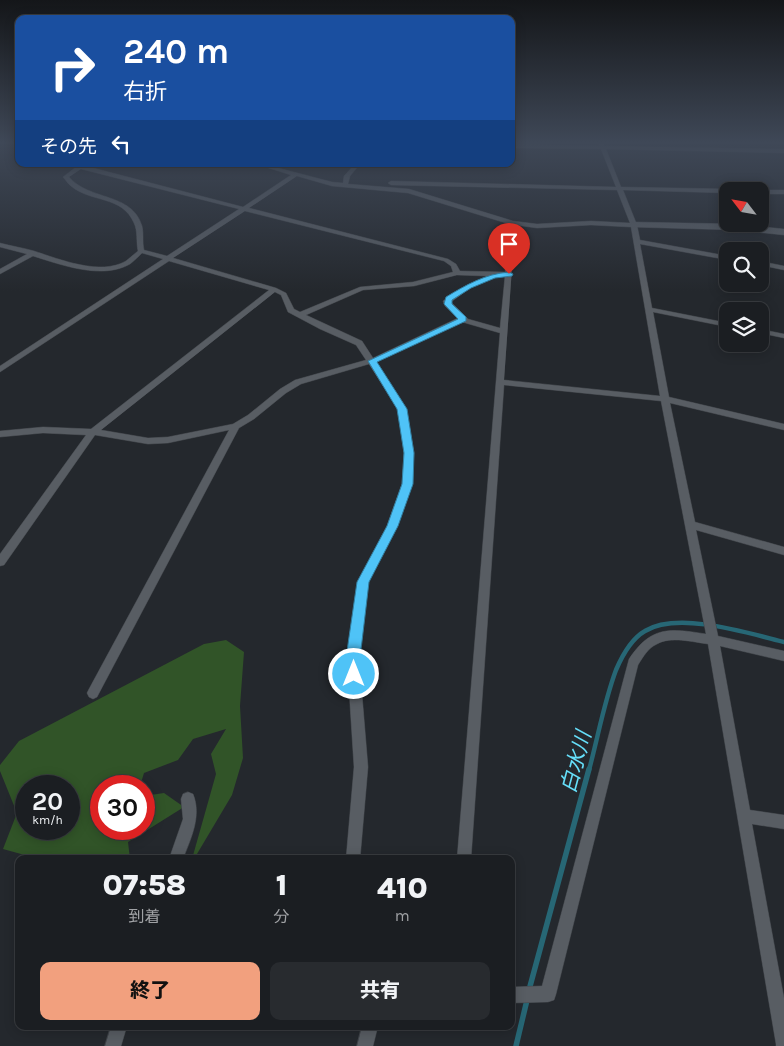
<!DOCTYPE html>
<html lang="ja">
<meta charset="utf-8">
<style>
body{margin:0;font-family:Karla,"Noto Sans JP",sans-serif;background:#282b2f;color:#f1f3f6;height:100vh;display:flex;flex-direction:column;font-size:19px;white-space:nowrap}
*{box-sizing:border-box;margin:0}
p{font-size:16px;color:#a0a2a5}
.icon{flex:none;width:28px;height:28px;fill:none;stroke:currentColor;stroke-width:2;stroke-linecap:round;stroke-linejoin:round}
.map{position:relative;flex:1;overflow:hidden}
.side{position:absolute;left:15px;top:855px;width:500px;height:175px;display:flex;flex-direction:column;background:#1b1e22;border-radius:10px;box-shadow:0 2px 12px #0003,0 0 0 1px #393c40}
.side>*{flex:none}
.guide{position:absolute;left:15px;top:15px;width:500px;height:152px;border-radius:10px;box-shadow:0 2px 12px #0003,0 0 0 1px #393c40;background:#1a4fa0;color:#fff;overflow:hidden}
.needle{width:32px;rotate:301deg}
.buttons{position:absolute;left:719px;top:182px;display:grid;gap:10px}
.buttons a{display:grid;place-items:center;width:50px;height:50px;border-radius:10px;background:#1b1e22;box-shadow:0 2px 12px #0003,0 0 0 1px #393c40;font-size:25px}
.speed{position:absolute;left:15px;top:775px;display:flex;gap:10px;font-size:25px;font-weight:700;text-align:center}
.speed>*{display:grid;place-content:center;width:65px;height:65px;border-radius:50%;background:#1b1e22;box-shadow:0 2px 12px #0003,0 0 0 1px #393c40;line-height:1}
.speed small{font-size:12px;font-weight:400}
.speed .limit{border:8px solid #d22;background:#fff;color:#111}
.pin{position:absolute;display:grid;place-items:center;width:42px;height:42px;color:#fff;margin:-51px -21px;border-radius:50% 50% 50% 0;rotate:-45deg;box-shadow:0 0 5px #0007}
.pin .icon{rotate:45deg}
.me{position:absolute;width:55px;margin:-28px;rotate:0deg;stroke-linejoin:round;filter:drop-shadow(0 0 4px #0008)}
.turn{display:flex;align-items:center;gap:18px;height:105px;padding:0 25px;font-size:22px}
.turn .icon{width:65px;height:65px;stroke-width:2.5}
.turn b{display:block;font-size:35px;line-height:42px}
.then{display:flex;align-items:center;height:48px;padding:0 25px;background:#0003;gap:10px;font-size:19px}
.eta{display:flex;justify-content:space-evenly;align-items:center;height:85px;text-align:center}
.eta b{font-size:30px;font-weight:800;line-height:35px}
.action{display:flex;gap:10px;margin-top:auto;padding:10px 25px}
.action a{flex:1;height:58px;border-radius:10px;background:#f2a07e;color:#111;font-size:20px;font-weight:800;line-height:58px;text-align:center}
.action a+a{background:#282b2f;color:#f1f3f6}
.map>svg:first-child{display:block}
.green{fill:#315428;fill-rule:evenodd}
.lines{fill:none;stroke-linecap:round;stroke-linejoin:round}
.stream-far1{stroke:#276775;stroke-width:4.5}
.stream{stroke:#276775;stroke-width:5.5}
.street-casing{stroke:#3f4348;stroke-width:1}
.secondary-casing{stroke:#3f4348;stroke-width:1}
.street{fill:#585d63;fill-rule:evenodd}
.secondary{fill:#585d63;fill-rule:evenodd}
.route{fill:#4fc3f7;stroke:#337fa1}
.labels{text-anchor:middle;stroke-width:5;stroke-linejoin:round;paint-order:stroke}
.near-water-label{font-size:21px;font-style:italic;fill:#66e0fb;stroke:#24282d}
</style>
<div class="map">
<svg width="784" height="1046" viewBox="0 0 784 1046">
<rect width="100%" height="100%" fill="#24282d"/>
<path class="green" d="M226 640 244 652 240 706 243 758 232 795 194 859H192L216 774 211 754 226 729 193 739 178 760 144 773 140 786H101V829H144V796L164 793 184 807 128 842 130 859H39L3 849 17 813 0 771V765L19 741 204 644ZM26 786H69V829H26Z"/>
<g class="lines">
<path class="stream-far1" d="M589 770C598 737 604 702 616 670 622 656 631 639 645 631 678 611 748 633 784 642"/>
<g class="stream">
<polyline points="529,990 589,769"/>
<polyline points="516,1046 527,1000"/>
</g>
<g class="street-casing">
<g id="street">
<path d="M511 144 599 146V144H604V146L784 149V153L606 149 621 187 730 189 733 191H728V193L623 190 637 225 640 240 728 256V260L640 244 652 308 728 323V327L653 312 669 397 784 424V430L670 403 695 522 784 547V555L696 530 718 636 784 651V661L720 646 750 810 784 815V829L752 824 784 998V1046H776V1044L708 644C693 642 670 636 657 644 648 648 643 657 638 665L556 994 554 1000 548 1002 511 1003V987L542 986 629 659C651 626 669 628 706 634L661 401 504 385 471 859H457L500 333 462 322 376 362 406 409 414 453 412 484 397 526 368 582 359 658 368 767 360 859H346L354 767 347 658 358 582 387 526 402 484 404 453 398 409 369 364 301 384 286 393 254 419 239 428 97 697 93 699 89 697 87 693 89 689 229 430 168 443 148 444 95 435 4 565 0 566V554L86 435 43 433 0 437V431L43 427 91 429 269 290 169 261 0 372V366L163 259 142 253C138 257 134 261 130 264 102 280 62 265 33 256L0 274V269L27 254 0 247V243C11 246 24 248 34 251 59 259 100 276 126 261 130 258 134 254 138 251 136 242 138 231 134 223 122 195 91 203 71 186 68 184 66 180 63 177L76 167 72 164H78L243 207 291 175 256 164H263L332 182 343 183 344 176 355 164H360L350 176 348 184 409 189 513 221 537 224 591 221 630 223 617 190 391 185 388 183 391 181 616 187 601 149 511 148ZM81 169 239 209 167 256 144 250C142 242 144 234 142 226 132 192 89 201 69 177ZM297 176 332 186 408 193 509 224 505 272 460 271 456 264 448 259 249 208ZM245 211 444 261 451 266 453 272 413 282 360 287 300 312 294 309 286 293 276 288 173 258ZM515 225 537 228 591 225 631 227 660 396 504 380ZM457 275 487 276 466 286 443 301 445 306 458 318 373 358 362 341 306 315 363 290 414 286ZM495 276H505L500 328 468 319 451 302 470 288ZM275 292 281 295 288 312 320 329 356 345 366 360 295 380 280 389 248 415 233 424 168 437 148 438 101 430Z"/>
<polygon points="760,190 784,190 784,194 760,194 760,191 758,191"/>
<polygon points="760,261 784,266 784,270 760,265"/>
<polygon points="760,329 784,334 784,338 760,333"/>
<path d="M188 792 193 794C202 816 191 838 183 859H169L183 819 181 799 183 794Z"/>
<polygon points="111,1026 127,1026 121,1046 105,1046"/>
<polygon points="362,1026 378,1026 373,1046 357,1046"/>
</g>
</g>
<g class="secondary-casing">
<polygon id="secondary" points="634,222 736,224 784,229 784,235 736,230 631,227 631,223"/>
</g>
<use href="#street" class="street"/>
<use href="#secondary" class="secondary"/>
</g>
<linearGradient id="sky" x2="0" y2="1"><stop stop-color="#141619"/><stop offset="0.49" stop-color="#3f4857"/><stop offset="1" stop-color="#3f4857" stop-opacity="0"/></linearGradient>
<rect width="784" height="291" fill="url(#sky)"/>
<path class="route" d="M509 272 513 274 512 276 495 278 471 288 452 300V304L466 317V321L377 362 407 409 414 453 413 484 398 526 369 582 360 658 361 674 359 679 354 681 349 679 346 658 357 582 387 526 402 484 404 453 397 409 368 361 458 319 444 304 446 297C466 285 485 274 509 272Z"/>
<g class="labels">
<g class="near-water-label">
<text transform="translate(576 762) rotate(-75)" y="7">白水川</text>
</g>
</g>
</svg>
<div class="buttons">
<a><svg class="needle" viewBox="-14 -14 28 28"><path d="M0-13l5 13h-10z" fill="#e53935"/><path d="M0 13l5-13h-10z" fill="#a0a2a5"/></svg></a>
<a><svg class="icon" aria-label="search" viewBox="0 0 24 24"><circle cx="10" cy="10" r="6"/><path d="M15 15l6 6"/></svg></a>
<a><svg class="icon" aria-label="layers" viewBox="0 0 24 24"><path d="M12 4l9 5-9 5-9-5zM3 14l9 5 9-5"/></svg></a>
</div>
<div class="speed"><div>20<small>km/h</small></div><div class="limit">30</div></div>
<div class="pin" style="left:509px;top:274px;background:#d93025"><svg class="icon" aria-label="arrive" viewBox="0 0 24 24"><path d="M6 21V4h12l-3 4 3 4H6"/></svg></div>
<svg class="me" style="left:354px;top:674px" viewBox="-20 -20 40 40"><circle r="17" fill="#4fc3f7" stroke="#fff" stroke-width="3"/><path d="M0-11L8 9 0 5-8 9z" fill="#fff"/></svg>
<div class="guide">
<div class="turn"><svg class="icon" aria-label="right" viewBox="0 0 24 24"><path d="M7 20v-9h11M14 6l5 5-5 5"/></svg><div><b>240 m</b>右折</div></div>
<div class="then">その先<svg class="icon" aria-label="left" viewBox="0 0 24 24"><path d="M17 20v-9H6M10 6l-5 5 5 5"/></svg></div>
</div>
<section class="side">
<div class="eta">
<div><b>07:58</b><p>到着</p></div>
<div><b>1</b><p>分</p></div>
<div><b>410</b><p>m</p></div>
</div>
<div class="action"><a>終了</a><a>共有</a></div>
</section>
</div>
